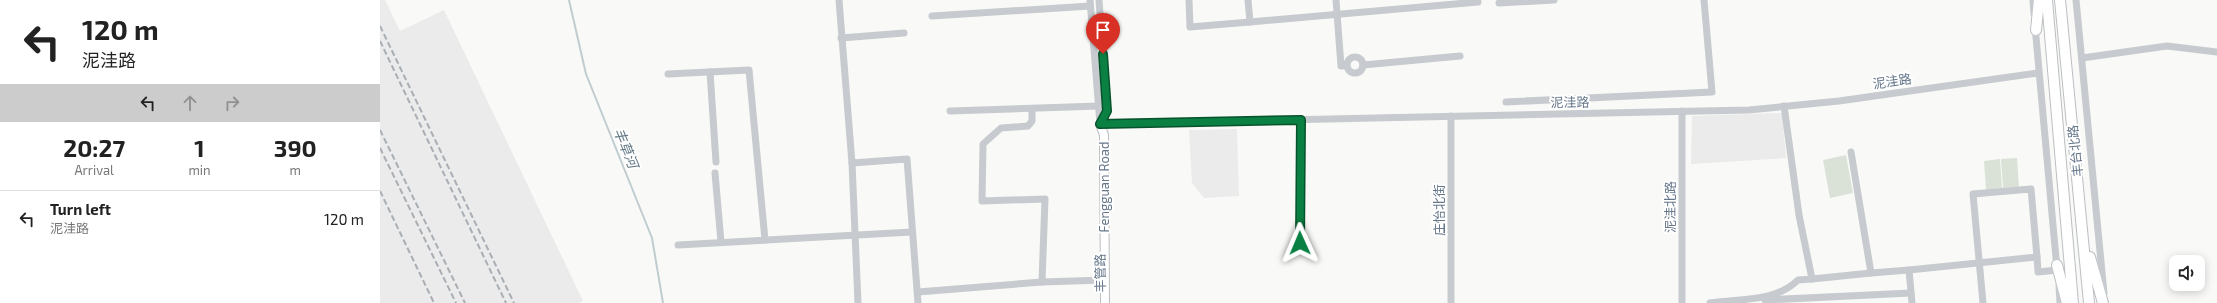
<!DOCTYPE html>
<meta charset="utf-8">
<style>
body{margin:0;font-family:"Exo 2","Noto Sans SC",sans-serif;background:#f2f2f2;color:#222;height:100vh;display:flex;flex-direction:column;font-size:15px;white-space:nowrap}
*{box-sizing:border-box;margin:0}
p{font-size:13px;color:#767676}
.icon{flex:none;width:22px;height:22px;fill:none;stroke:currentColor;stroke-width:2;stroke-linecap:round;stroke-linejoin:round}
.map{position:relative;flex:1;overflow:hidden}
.sheet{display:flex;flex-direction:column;background:#fff;width:380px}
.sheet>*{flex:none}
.banner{background:#fff;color:#222;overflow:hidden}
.fabs{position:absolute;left:1789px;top:255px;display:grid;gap:8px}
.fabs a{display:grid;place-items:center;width:36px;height:36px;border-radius:8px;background:#fff;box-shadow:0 2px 10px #0003;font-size:20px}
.pin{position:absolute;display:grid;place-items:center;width:34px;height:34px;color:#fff;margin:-41px -17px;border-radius:50% 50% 50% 0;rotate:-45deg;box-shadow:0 0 4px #0007}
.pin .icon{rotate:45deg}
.me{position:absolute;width:44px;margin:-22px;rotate:359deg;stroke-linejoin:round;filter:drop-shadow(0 0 3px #0008)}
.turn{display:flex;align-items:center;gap:14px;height:84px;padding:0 16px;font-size:18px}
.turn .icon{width:52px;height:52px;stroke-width:2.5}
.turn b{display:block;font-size:28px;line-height:34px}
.lanes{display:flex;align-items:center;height:38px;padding:0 16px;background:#0003;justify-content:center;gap:20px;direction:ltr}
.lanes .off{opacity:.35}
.eta{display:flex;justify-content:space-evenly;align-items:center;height:68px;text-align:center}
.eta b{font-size:24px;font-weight:700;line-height:28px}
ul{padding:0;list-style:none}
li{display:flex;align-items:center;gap:12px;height:56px;padding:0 16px;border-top:1px solid #e0e0e0}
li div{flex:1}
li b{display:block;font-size:15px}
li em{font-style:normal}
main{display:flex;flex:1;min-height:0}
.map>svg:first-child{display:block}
.built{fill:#eaebea}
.green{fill:#dae2d8}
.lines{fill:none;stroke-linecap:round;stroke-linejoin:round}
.stream{stroke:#c1ccd1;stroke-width:2}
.major-casing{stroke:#babec2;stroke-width:10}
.highway-casing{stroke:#bbbec2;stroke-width:12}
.minor{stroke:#c7cacf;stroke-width:7}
.major{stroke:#fff;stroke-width:8}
.highway{stroke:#fff;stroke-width:10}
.rail{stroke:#a9aeb5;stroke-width:2;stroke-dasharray:6 3;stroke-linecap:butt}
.route-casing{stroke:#07532c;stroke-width:10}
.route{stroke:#0b8043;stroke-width:7}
.labels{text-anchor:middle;stroke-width:4;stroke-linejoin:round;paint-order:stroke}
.street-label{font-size:13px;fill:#66778a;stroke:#fff}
.water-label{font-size:14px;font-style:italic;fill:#627885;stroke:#fff}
</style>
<main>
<section class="sheet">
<div class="banner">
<div class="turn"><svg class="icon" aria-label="left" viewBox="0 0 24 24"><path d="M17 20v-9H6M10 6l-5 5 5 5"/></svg><div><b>120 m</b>泥洼路</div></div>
<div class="lanes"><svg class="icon" aria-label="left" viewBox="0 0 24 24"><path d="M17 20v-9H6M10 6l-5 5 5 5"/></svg><svg class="icon off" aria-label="ahead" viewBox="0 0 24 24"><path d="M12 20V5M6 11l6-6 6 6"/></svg><svg class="icon off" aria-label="right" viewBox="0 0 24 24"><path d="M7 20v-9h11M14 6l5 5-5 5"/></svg></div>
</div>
<div class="eta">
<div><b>20:27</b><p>Arrival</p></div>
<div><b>1</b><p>min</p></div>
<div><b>390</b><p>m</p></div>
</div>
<ul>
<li><svg class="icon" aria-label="left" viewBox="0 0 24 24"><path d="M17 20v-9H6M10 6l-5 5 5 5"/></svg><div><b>Turn left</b><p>泥洼路</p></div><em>120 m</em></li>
</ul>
</section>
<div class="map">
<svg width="1837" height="303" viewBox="0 0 1837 303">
<rect width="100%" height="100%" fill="#f9faf7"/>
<g class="built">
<polygon points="0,0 5,0 20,31 64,10 203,301 198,303 0,303"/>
<polygon points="1402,113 1406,158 1311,164 1312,116"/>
<polygon points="857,129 859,196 824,198 812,183 809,130"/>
</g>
<g class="green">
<polygon points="1466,155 1473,193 1450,198 1443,160"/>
<polygon points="1637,158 1639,187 1623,188 1621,159"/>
<polygon points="1620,159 1622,188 1606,190 1604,161"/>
</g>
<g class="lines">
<polyline class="stream" points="189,0 206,74 272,238 283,303"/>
<g class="major-casing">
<polyline id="major" points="720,124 724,135 725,303"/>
</g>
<g class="highway-casing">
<g id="highway">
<polyline points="1667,0 1693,303"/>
<polyline points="1680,0 1709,303"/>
<polyline points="1656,30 1659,0"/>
<polyline points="1710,257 1723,303"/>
<polyline points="1677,265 1687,303"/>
</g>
</g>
<g class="minor">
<polyline points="459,0 472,163 478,303"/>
<polyline points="710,0 720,124"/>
<polyline points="719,0 727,111 720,124"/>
<polyline points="809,0 810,27 870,22"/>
<polyline points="868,0 870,22 1098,2"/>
<polyline points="956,0 961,66 967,66"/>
<polyline points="1653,0 1654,14"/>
<polyline points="1696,0 1724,293"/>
<polyline points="1119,3 1174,0"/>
<polyline points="552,16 710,6"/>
<polyline points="1655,26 1677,269"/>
<polyline points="461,38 524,33"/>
<circle cx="975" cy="65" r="8"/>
<polyline points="1702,58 1787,46 1837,52"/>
<polyline points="983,65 1080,56"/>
<polyline points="330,72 336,162"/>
<polyline points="288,74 369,70 385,240"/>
<polyline points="1126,102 1332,92 1324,0"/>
<polyline points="652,110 652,121 648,126 621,128 603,144 602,201 665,199 662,282"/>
<polyline points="570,111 719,106"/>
<polyline points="1302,111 1302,303"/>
<polyline points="1071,116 1071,303"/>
<polyline points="720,124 1369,110 1459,101 1658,73"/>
<polyline points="1471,152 1491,273 1529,270"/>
<polyline points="472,163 527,159 538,303"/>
<polyline points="335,173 341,242"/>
<polyline points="920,243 921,120"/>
<polyline points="298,245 532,232"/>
<polyline points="1657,257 1658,272 1677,270"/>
<polyline points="1432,279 1491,273"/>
<polyline points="1679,285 1680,303"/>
<polyline points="538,292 662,282 725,280"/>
<polyline points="1385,300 1531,293"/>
<path d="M1330 303C1361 298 1394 303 1418 280L1432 279 1419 215 1404 106"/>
<polyline points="1532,303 1529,270 1657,257 1651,189 1593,194 1603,303"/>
</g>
<use href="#major" class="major"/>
<use href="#highway" class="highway"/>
<g class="rail">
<polyline points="0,26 134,303"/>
<polyline points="0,41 126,303"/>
<polyline points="0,130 85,303"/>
<polyline points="0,148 76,303"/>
<polyline points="0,191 54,303"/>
</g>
</g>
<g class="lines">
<g class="route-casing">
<polyline id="route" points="723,54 727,111 720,124 921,120 920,243"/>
</g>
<use href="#route" class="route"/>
</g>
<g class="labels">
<g class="street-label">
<text transform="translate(1512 81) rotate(-8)" y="5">泥洼路</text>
<text transform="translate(1190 102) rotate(-1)" y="5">泥洼路</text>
<text transform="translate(1695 151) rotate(-96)" y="5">丰台北路</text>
<text transform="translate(724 187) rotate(-90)" y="5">Fengguan Road</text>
<text transform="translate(1290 207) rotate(-90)" y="5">泥洼北路</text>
<text transform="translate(1059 210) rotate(-90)" y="5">庄怡北街</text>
<text transform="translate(720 273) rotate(-91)" y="5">丰管路</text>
</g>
<g class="water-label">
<text transform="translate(246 148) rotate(68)" y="5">丰草河</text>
</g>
</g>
</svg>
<div class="fabs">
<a><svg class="icon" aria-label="sound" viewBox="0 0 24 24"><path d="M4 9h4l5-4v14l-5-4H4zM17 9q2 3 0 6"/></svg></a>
</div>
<div class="pin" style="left:723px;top:54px;background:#d93025"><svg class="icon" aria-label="arrive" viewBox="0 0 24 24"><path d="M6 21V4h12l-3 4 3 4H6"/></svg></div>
<svg class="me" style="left:920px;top:243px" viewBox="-20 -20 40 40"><path d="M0-17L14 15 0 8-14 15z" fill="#0b8043" stroke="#fff" stroke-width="4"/></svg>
</div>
</main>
